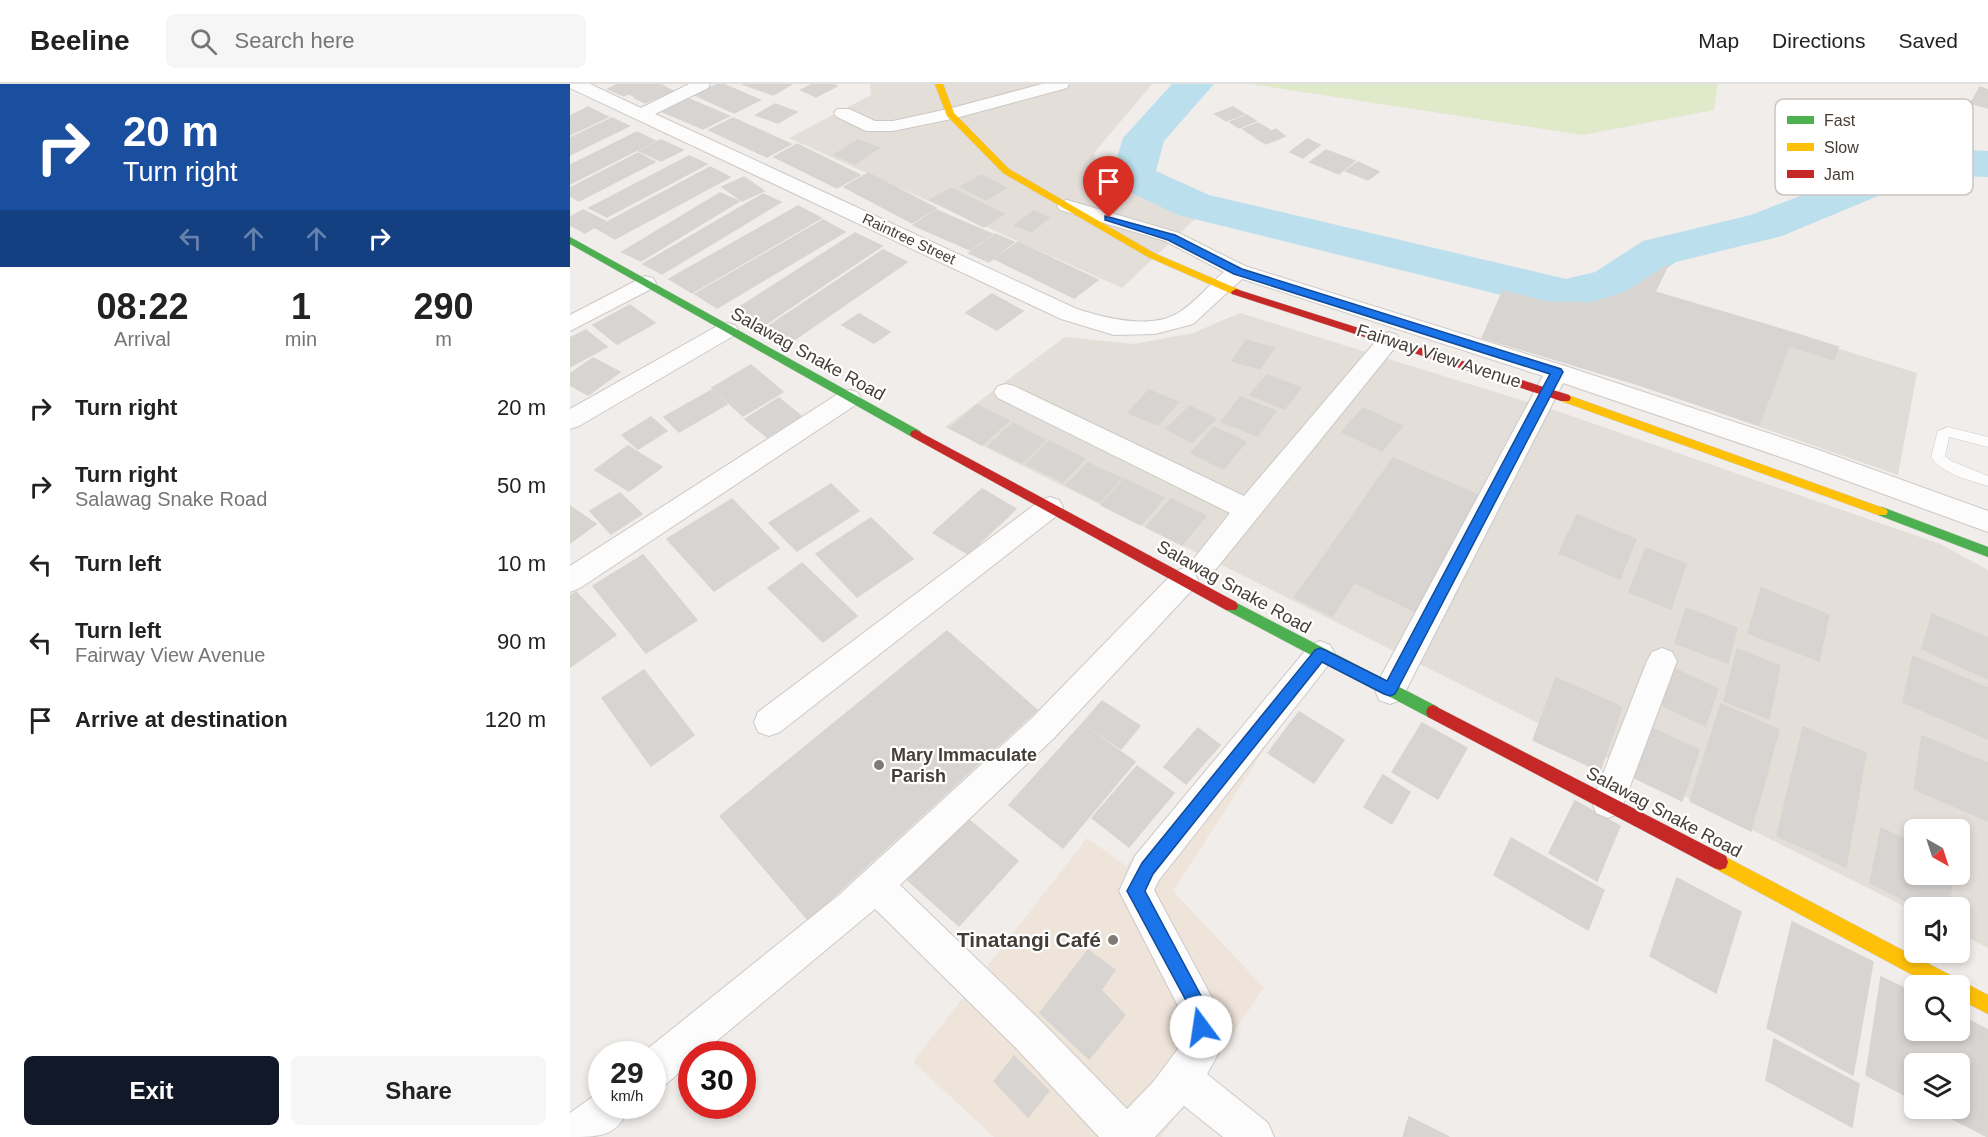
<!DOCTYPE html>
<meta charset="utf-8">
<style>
body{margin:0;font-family:Helvetica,sans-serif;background:#f6f6f6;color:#222;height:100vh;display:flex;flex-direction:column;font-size:22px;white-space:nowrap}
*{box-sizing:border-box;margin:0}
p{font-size:20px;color:#767676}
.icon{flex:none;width:33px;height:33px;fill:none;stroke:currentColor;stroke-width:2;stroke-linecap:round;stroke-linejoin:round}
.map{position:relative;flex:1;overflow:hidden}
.details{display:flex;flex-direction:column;background:#fff;width:570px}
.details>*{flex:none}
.hud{background:#1a4fa0;color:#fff;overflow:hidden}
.needle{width:39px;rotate:141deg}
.controls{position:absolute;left:1334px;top:735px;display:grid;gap:12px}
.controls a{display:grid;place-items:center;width:66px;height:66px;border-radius:9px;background:#fff;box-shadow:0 3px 9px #0003;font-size:30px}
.speed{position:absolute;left:18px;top:957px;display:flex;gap:12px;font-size:30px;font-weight:700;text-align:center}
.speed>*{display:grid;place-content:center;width:78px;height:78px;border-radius:50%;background:#fff;box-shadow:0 3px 9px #0003;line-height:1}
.speed small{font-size:15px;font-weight:400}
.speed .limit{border:9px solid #d22;background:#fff;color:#111}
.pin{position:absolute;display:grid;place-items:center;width:51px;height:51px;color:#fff;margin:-62px -26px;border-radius:50% 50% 50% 0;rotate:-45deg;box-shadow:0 0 6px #0007}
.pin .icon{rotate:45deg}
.me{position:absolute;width:66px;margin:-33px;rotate:346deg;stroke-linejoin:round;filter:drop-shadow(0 0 4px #0008)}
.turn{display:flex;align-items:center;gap:21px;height:126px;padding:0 24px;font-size:27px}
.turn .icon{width:78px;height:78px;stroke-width:2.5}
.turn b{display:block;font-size:42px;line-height:51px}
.lanes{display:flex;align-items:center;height:57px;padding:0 24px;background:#0003;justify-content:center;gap:30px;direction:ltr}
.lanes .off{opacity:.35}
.eta{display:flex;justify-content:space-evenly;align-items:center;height:102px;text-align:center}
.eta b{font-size:36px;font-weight:600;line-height:42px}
.primary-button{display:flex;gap:12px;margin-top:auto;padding:12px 24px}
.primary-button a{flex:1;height:69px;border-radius:9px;background:#111827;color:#fff;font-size:24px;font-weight:600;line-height:69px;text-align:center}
.primary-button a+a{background:#f6f6f6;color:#222}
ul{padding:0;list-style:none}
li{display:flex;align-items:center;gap:18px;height:78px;padding:0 24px}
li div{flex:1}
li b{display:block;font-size:22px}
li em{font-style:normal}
header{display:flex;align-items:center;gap:36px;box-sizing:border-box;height:84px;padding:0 30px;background:#fff;border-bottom:2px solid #e0e0e0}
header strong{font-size:28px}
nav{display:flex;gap:33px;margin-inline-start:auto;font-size:21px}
.search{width:420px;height:54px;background:#f6f6f6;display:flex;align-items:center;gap:15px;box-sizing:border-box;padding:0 21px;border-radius:9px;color:#767676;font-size:22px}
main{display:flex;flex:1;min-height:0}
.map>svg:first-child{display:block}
.residential{fill:#e4ded8;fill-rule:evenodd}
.commercial{fill:#efe4da}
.industrial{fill:#e0dcd8}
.green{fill:#e1e9cb}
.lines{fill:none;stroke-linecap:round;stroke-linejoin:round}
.river{fill:#bcdfed;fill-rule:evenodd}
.building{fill:#d8d4d1;stroke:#d8d4d0;stroke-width:1.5}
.lane-casing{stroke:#ccc9c6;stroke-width:1}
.street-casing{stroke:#ccc9c6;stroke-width:2}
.fast-casing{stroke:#d0cbc3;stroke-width:1}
.slow-casing{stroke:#d0cbc3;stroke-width:1}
.jam-casing{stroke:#d0cbc3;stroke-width:1}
.lane{fill:#fdfcfc;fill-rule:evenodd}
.street{fill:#fdfcfc;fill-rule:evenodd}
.fast{fill:#4caf50;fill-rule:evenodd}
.slow{fill:#ffc107;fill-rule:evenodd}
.jam{fill:#c62828;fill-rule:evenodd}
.route{fill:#1a73e8;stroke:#114b97;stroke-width:1.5}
.poi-dot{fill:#827b75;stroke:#fff;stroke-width:2}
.labels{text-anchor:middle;stroke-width:4.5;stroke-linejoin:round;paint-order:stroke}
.far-street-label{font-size:15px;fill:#463e36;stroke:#fff}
.street-label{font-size:18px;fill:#463e36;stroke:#fff}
.poi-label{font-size:18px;font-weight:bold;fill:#463e36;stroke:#fff;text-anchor:start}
.near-poi-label{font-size:21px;font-weight:bold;fill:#463e36;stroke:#fff;text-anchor:end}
.key{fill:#fff;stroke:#c8c5c3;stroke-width:1.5}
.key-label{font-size:16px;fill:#463e36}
</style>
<header>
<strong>Beeline</strong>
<div class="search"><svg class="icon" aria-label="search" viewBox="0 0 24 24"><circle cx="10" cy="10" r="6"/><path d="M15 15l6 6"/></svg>Search here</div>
<nav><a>Map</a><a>Directions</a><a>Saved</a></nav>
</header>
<main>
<section class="details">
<div class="hud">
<div class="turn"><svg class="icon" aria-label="right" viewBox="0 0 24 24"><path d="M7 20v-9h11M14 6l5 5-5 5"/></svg><div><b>20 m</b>Turn right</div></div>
<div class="lanes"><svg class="icon off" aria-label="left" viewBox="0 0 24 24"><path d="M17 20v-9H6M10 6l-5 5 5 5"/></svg><svg class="icon off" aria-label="ahead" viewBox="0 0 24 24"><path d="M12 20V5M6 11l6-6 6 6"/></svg><svg class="icon off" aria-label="ahead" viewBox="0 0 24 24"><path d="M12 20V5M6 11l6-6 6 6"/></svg><svg class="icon" aria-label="right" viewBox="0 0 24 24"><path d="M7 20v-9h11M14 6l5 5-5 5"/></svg></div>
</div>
<div class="eta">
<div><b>08:22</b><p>Arrival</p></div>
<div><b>1</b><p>min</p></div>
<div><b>290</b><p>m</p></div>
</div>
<ul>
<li><svg class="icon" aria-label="right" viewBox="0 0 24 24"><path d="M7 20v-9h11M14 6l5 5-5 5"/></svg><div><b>Turn right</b></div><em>20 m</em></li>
<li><svg class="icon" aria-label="right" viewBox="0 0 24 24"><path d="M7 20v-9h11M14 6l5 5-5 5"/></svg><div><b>Turn right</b><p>Salawag Snake Road</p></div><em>50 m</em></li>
<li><svg class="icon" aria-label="left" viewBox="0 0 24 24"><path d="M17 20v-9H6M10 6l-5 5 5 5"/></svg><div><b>Turn left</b></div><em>10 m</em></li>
<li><svg class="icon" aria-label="left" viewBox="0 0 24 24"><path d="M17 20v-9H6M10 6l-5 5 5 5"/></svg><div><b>Turn left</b><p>Fairway View Avenue</p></div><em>90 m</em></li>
<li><svg class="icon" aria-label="arrive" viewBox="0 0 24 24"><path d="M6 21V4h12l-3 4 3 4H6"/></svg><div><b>Arrive at destination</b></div><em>120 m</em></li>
</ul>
<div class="primary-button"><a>Exit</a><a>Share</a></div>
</section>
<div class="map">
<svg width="1418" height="1053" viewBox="0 0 1418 1053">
<rect width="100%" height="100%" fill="#f0edea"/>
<g class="residential">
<polygon points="300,0 582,0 524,69 530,93 625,135 552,204 219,54 301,11"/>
<path d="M670 229 990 328 1370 460 1418 486V864L1389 849V824H1344V827L375 343 495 253 564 260 623 249ZM1344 746H1389V790H1344Z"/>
</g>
<polygon class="commercial" points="701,608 724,619 603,807 694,904 591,1053 424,1053 343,978 517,754 556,782"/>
<polygon class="industrial" points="1085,208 1347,289 1328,391 1063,299"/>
<polygon class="green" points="681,0 1148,0 1144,26 1013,51"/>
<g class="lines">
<polygon class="river" points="602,0 644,0 594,57 586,87 639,111 996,195 1025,188 1073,157 1181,131 1288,89 1348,69 1363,65 1418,67 1418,93 1367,91 1320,107 1212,152 1106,178 1059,210 996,227 608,131 547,102 541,93 553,54"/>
</g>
<g class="building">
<polygon points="48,0 79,0 54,12 38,5"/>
<polygon points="81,0 91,1 66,13 59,10"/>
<polygon points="148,0 153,0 190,16 164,29 125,11"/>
<polygon points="172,0 222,0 203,11"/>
<polygon points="243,0 262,0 267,2 246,13 231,6"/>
<polygon points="93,2 103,7 75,19 65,14"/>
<polygon points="1410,3 1418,6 1418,24 1401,19"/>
<polygon points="119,15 159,32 133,45 93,28"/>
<polygon points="205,20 227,28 208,39 186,31"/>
<polygon points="18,23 38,33 0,51 0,32"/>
<polygon points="663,23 674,30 656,37 645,30"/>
<polygon points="677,31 686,37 669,44 660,38"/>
<polygon points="42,34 59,42 0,71 0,54"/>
<polygon points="163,34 221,60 197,73 139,46"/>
<polygon points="688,39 700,46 685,53 673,45"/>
<polygon points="706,45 715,52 696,60 686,54"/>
<polygon points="67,48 85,57 0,100 0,81"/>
<polygon points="737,55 750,61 733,74 720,68"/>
<polygon points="91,56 113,66 91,77 69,67"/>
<polygon points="288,56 309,64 285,80 264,71"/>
<polygon points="227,60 290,91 267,104 204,73"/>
<polygon points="756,66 785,77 769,90 740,78"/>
<polygon points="68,69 85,78 9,117 0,112 0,104"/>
<polygon points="119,72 137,80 37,133 19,124"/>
<polygon points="788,78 809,88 798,96 776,87"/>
<polygon points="140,83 160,93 45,155 26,144"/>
<polygon points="298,89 366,124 342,139 274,103"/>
<polygon points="411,91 436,104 416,116 391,103"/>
<polygon points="174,93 194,107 172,117 152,103"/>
<polygon points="381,104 434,130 414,143 360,116"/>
<polygon points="150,109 169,117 71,177 52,168"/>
<polygon points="193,110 211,118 92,190 73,180"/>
<polygon points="228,122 251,134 122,209 99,195"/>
<polygon points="13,126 35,137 15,149 0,141 0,133"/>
<polygon points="366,126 422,150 400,166 343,141"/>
<polygon points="464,127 479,134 461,148 445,141"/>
<polygon points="253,136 275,148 147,224 125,210"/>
<polygon points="285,149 312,162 190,244 162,228"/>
<polygon points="425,150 444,158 419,178 399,169"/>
<polygon points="448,158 528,196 504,214 425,175"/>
<polygon points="313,166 337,178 218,260 193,246"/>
<polygon points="1098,181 1085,208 1063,299 957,267 977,218 1021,219 1056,208"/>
<polygon points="933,207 977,218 957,267 912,254"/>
<polygon points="1085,208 1224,249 1189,341 1063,299"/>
<polygon points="422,210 453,227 427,246 396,229"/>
<polygon points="60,221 85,239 47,260 23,241"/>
<polygon points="289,230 320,248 304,259 272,241"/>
<polygon points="16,246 37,263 0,283 0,254"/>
<polygon points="1224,249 1268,263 1264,276 1219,262"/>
<polygon points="676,256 704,264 690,285 662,277"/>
<polygon points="23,274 50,288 18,311 0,301 0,290"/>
<polygon points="181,281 213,308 173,332 142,304"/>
<polygon points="697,291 731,304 714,325 680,311"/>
<polygon points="142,306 157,320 109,348 94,333"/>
<polygon points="579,306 608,318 588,341 558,329"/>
<polygon points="670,313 706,327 688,352 651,338"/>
<polygon points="209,314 231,332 197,353 175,335"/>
<polygon points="407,321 439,337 412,361 380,344"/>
<polygon points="620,322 646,335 622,358 596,345"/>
<polygon points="793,324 832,342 812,367 772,348"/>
<polygon points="81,333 97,347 68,365 52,351"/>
<polygon points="443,339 475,356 452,379 418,362"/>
<polygon points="644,343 676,358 653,385 621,369"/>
<polygon points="479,357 515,375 493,398 456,380"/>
<polygon points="58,362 92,383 59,407 25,386"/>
<polygon points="823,374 915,414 846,528 748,481"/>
<polygon points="518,379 551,394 530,418 496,401"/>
<polygon points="554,395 594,414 571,441 531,421"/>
<polygon points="261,400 289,427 227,467 199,439"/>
<polygon points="412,405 446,425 398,470 363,449"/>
<polygon points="50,409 72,430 41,450 20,427"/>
<polygon points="162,415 209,464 144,507 97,455"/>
<polygon points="601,415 636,432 612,461 576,443"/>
<polygon points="0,422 26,440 0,459"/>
<polygon points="1007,431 1066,455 1050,495 989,469"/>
<polygon points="301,434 343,475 287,513 246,470"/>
<polygon points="1076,464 1116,480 1101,525 1059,508"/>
<polygon points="73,471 127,536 76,569 23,502"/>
<polygon points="232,479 287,532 253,558 198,504"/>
<polygon points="748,481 784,499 762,532 724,513"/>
<polygon points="1191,504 1259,531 1249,577 1178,549"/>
<polygon points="6,508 46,551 0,583 0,512"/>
<polygon points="1116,524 1167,544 1158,579 1105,559"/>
<polygon points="1362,530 1418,554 1418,595 1352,565"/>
<polygon points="377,547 467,626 238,836 150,732"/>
<polygon points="1167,565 1210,582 1199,635 1154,617"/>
<polygon points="1343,572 1418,604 1418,655 1333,618"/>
<polygon points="1095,580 1148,605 1135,642 1081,616"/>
<polygon points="74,586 124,651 81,682 32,614"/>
<polygon points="986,594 1052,623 1030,687 963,656"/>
<polygon points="532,617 570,642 551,665 513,639"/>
<polygon points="1151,620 1209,646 1181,747 1120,717"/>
<polygon points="729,628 774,656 744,699 698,669"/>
<polygon points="852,639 897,664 868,715 822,688"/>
<polygon points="512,640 565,678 493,764 439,721"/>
<polygon points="1077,642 1129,666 1112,717 1059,691"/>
<polygon points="1233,643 1296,669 1276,783 1207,752"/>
<polygon points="628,644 650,661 616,700 594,683"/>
<polygon points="1352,652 1418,679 1418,737 1344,705"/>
<polygon points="567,682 604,709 559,763 522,734"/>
<polygon points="813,691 840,708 822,740 794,723"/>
<polygon points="1005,717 1050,742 1027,797 979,769"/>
<polygon points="392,730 448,777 389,842 333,792"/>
<polygon points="1311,744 1344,760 1344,790 1384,790 1378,824 1351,824 1300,799"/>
<polygon points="941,754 1034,806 1018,846 924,791"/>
<polygon points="1107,794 1171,828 1146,909 1080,872"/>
<polygon points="1222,838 1303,878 1283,991 1197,944"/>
<polygon points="518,866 545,886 531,906 555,931 519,975 470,929"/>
<polygon points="1311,893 1344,909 1344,946 1389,946 1389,931 1418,946 1418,1053 1361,1024 1389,1024 1389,980 1344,980 1344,1016 1296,991"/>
<polygon points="1204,955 1289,1000 1282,1043 1196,996"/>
<polygon points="444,972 479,1007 458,1033 424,997"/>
<polygon points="839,1033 879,1053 833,1053"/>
</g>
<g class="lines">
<g class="lane-casing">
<path id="lane" d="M1378 343 1418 353V363L1379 353 1375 372 1381 377 1418 392V402C1399 396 1372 390 1361 373L1367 350 1368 347Z"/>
</g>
<g class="street-casing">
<g id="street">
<path d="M0 0H20L71 24 119 0H140L138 4 85 30 507 225C535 234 580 246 608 229 625 219 639 201 654 188L595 157 490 126 487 122 490 118 497 116 609 149 675 182 995 282 1246 365 1418 427V448L1228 379 993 299 831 616 820 620 809 616 805 606 809 596 973 292 672 195 623 240 585 250 544 251 491 235 0 4Z"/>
<polygon points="472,0 499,0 497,4 386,34 323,47 296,47 267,33 264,29 267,25 279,25 305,37 323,37 378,25"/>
<polygon points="75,192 83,194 86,199 83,204 0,247 0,231"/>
<polygon points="157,239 165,241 168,246 165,251 9,342 0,345 0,325 149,241"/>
<polygon points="819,248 827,251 830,256 827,261 646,485 636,488 626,485 622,477 660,429 428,314 424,308 428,302 436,300 444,302 674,412 811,251"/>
<polygon points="279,306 287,308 291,314 287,320 10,504 0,508 0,482 271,308"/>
<polygon points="480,413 489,416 493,423 489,430 210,648 199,652 188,648 184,638 188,628 471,416"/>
<polygon points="614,484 624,488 628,496 624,504 485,653 330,801 472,938 557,1025 584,997 613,958 610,926 549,807 565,772 740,561 750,557 760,561 765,570 760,579 589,796 584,806 647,923 652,963 637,990 698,1039 704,1053 653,1053 614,1022 585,1053 529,1053 446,964 305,825 131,970 122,970 122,978 96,1000 82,1005 82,970 71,970 269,811 463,633 604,488"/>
<polygon points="1092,564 1102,568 1107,577 1050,729 1038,734 1026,729 1022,718 1077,577 1082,568"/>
<path d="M32 1006V1022H59C49 1053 29 1053 0 1053V1029Z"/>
</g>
</g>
<g class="fast-casing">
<g id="fast">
<polygon points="0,153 350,347 352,350 350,353 342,353 0,160"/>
<polygon points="1312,423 1418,463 1418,473 1308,431 1306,428"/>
<polygon points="661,516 868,623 870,628 868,633 863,635 858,633 656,526 654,522 656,518"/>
</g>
</g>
<g class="slow-casing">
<g id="slow">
<polygon points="365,0 373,0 384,29 439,85 584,169 670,206 670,210 662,210 578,173 433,89 377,32"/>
<polygon points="995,310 1316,425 1318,428 1316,431 1308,431 991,317 991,311"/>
<polygon points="1150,770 1418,911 1418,930 1389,915 1389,902 1363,902 1144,784 1142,778 1144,772"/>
</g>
</g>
<g class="jam-casing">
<g id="jam">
<polygon points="666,205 999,311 1001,314 999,317 991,317 662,210 661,208"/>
<polygon points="346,346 666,518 668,522 666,526 656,526 342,353 340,350 342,347"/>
<polygon points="863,621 1156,772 1158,778 1156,784 1150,786 1144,784 858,633 856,628 858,623"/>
</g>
</g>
<use href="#lane" class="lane"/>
<use href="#street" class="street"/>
<use href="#fast" class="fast"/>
<use href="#slow" class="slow"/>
<use href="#jam" class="jam"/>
</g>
<polygon class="route" points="535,132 605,151 672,185 991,285 993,288 825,610 820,612 814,610 752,578 583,790 575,807 637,923 640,943 637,949 631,952 624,949 620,924 557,807 572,779 745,566 750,564 755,566 817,597 980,290 664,190 598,156 535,136"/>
<g class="poi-dot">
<circle cx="309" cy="681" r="6"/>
<circle cx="543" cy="856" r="6"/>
</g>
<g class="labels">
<g class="far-street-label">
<text transform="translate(339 155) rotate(25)" y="5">Raintree Street</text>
</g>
<g class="street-label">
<text transform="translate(238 270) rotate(29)" y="6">Salawag Snake Road</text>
<text transform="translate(869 272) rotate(18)" y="6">Fairway View Avenue</text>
<text transform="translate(664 503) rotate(29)" y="6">Salawag Snake Road</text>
<text transform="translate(1094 728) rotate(28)" y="6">Salawag Snake Road</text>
</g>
<g class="poi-label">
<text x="321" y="677">Mary Immaculate<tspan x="321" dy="21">Parish</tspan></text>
</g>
<g class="near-poi-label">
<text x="531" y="863">Tinatangi Café</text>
</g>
</g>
<rect x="1205" y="15" width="198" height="96" rx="9" class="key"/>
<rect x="1217" y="32" width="27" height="8" fill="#4caf50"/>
<rect x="1217" y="59" width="27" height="8" fill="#ffc107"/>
<rect x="1217" y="86" width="27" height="8" fill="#c62828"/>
<g class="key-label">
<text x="1254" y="42">Fast</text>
<text x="1254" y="69">Slow</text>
<text x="1254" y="96">Jam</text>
</g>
</svg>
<div class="controls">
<a><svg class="needle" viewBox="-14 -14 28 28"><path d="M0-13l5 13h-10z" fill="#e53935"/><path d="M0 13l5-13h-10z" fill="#767676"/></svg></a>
<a><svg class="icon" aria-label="sound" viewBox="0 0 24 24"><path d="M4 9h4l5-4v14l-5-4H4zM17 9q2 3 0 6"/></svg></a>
<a><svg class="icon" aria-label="search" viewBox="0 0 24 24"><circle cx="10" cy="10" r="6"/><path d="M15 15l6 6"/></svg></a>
<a><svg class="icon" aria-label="layers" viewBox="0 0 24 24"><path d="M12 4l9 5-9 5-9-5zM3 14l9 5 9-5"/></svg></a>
</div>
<div class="speed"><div>29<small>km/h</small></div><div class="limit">30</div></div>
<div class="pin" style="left:539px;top:134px;background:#d93025"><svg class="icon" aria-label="arrive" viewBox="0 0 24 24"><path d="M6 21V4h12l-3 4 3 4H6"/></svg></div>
<svg class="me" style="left:631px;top:943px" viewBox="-20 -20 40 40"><circle r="19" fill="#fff"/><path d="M0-13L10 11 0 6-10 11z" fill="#1a73e8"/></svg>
</div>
</main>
